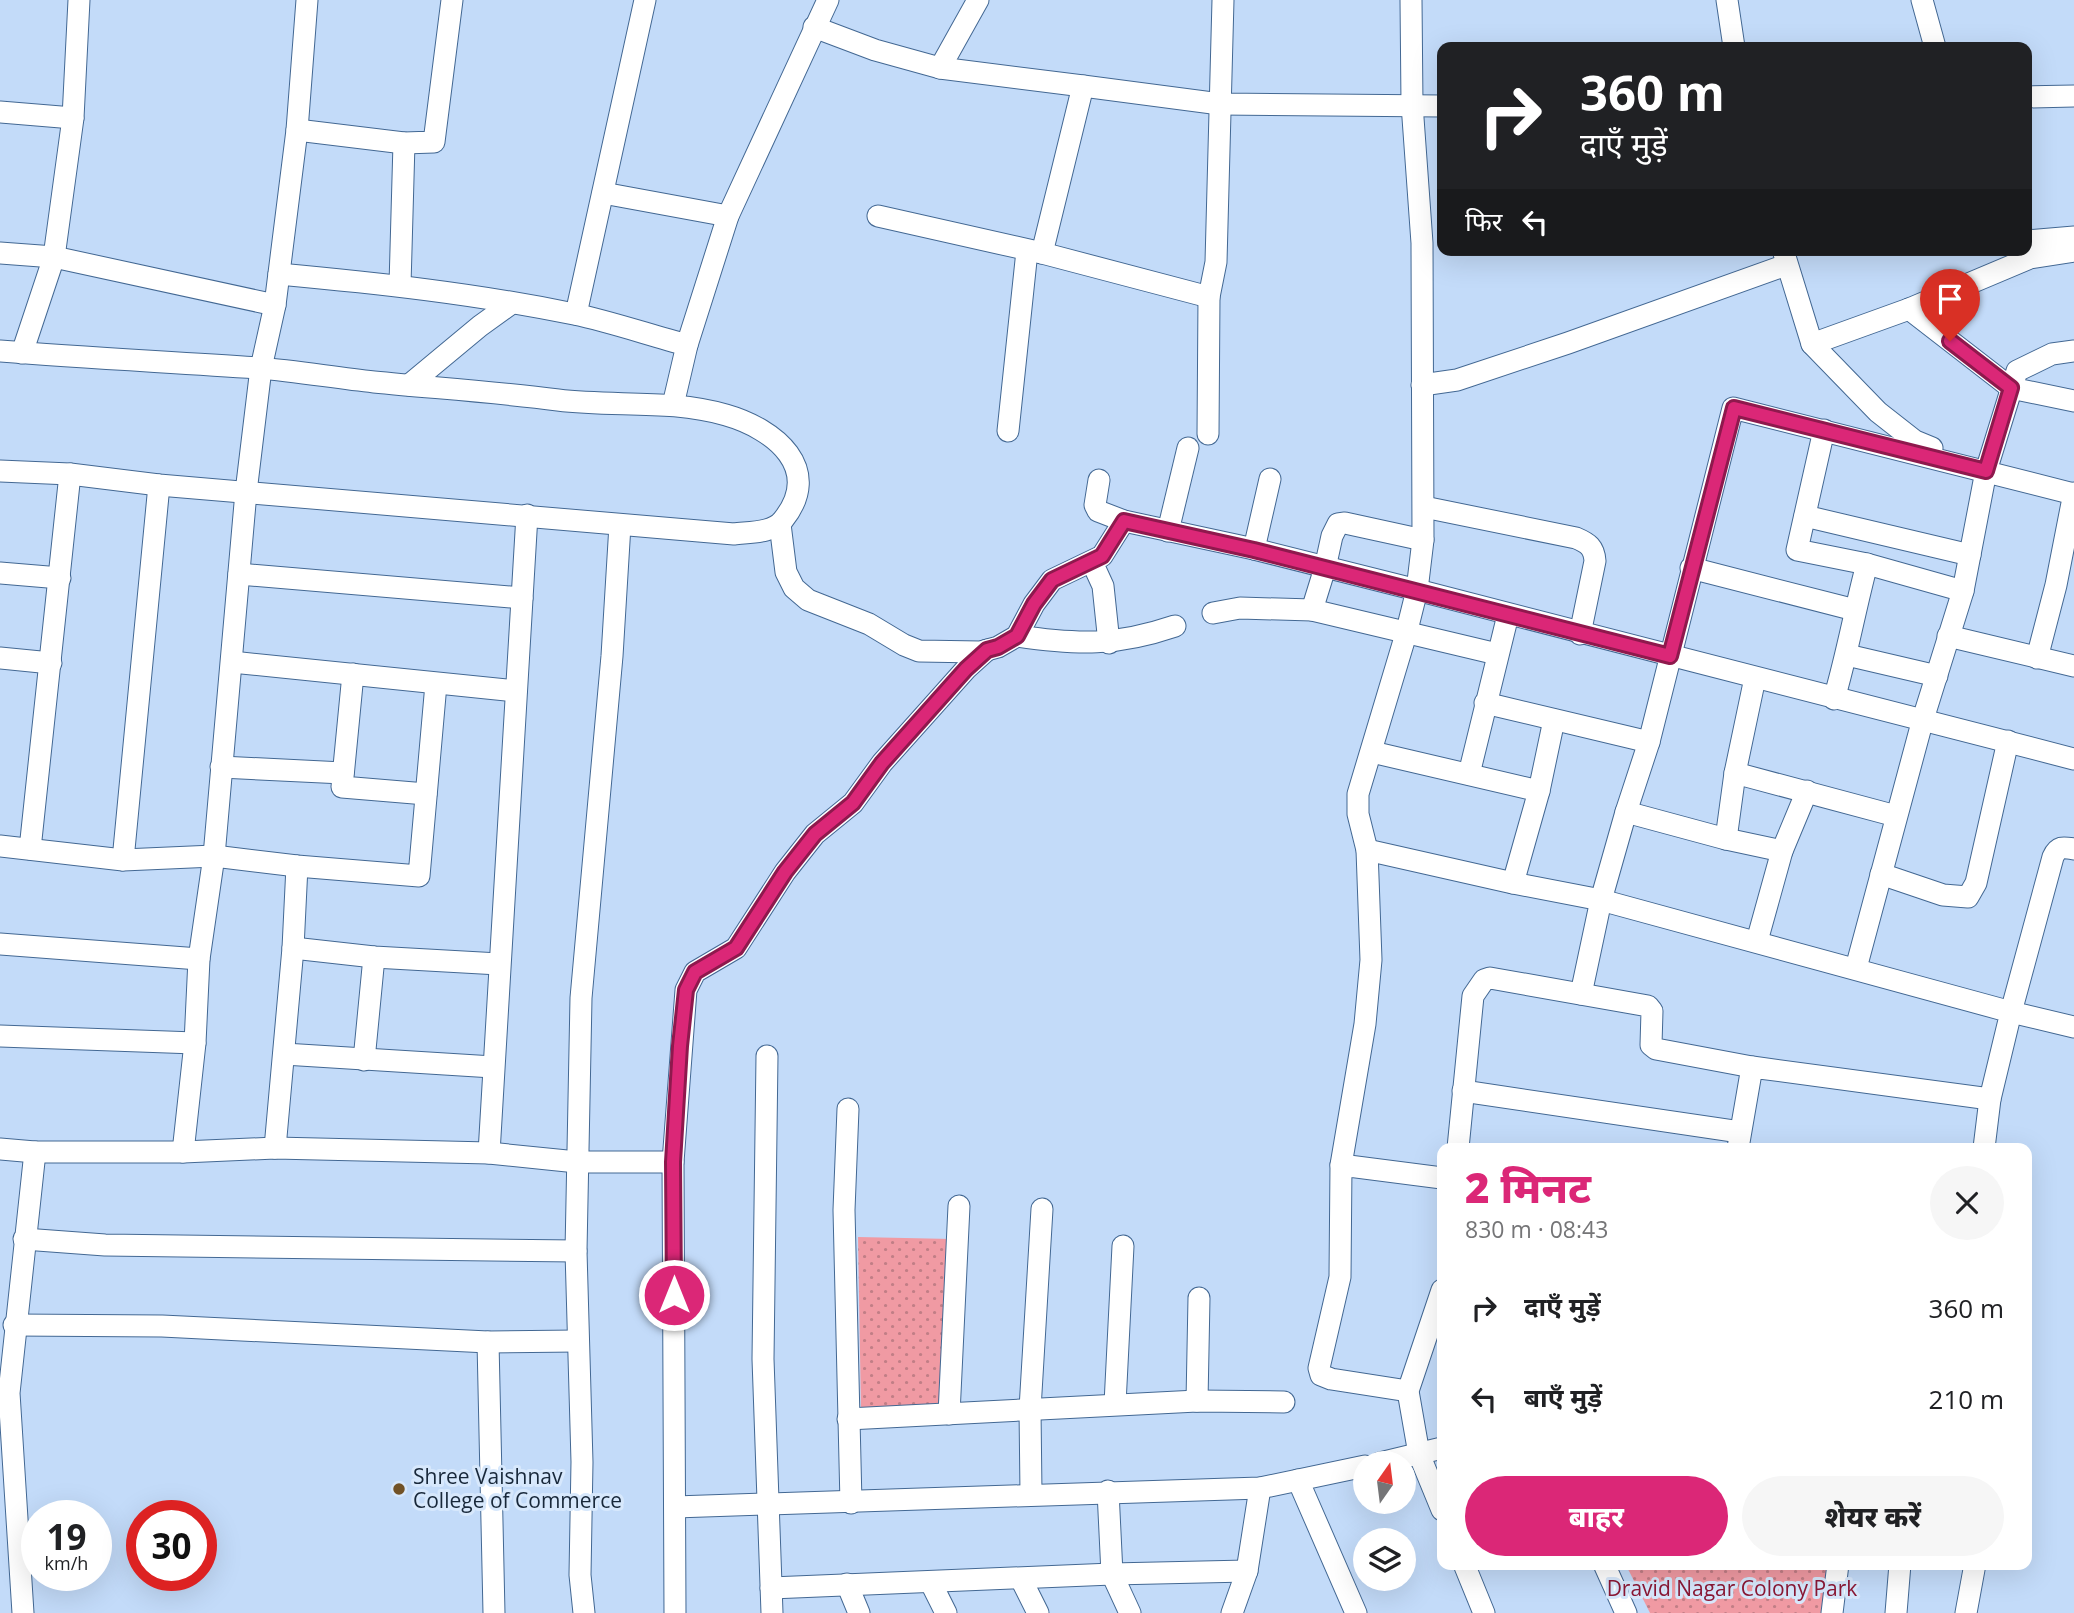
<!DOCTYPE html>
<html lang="hi">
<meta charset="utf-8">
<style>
body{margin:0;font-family:"Open Sans","Noto Sans Devanagari",sans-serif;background:#f6f6f6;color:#202124;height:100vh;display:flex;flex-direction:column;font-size:26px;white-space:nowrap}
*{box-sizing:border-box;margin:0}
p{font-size:23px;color:#757577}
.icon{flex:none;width:38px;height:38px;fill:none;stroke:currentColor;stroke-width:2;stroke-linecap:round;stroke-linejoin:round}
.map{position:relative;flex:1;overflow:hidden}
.panel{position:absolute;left:1437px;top:1143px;width:595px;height:427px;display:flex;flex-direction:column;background:#fff;border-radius:14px;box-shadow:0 7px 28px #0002}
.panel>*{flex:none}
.top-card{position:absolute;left:1437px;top:42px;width:595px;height:214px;border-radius:14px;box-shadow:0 7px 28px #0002;background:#202124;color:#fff;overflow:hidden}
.needle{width:46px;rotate:14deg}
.fabs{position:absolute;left:1353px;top:1451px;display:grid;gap:14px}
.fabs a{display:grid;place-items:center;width:63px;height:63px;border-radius:50%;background:#fff;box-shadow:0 7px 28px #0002;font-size:35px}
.speed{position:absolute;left:21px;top:1500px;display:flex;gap:14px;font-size:35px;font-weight:700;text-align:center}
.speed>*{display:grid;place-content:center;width:91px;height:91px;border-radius:50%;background:#fff;box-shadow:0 7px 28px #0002;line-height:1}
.speed small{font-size:18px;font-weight:400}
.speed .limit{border:10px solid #d22;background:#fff;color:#111}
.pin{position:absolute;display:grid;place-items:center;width:60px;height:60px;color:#fff;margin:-72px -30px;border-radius:50% 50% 50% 0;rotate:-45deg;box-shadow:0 0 7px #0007}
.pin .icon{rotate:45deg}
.me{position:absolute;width:77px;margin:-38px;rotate:0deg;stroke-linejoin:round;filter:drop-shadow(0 0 5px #0008)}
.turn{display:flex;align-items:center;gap:24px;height:147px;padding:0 28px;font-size:32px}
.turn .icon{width:91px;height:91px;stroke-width:2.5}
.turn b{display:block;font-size:49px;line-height:60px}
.then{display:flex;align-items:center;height:66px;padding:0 28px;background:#0003;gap:14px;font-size:26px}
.round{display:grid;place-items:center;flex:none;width:74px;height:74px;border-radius:37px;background:#f6f6f6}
.summary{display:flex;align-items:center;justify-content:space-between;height:119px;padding:0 28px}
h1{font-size:42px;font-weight:800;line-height:52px;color:#db2777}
.cta{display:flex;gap:14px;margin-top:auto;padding:14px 28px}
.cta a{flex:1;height:80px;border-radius:42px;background:#db2777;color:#fff;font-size:28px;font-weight:800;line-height:80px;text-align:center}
.cta a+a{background:#f6f6f6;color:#202124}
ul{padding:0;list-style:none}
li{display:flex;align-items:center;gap:21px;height:91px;padding:0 28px}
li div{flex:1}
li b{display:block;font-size:26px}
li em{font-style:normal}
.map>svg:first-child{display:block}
.grass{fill:url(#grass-dots)}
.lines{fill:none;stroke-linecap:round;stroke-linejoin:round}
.minor-casing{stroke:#436893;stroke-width:23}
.minor{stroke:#fff;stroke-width:21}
.route-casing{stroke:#8e194d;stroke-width:18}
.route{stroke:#db2777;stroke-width:12}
.poi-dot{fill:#715227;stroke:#d7e8fc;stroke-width:2.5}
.labels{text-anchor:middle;stroke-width:6;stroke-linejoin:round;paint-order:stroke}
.poi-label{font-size:21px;fill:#18283a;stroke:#d7e8fc;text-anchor:start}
.park-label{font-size:21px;fill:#8b1835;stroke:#d7e8fc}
</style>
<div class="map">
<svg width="2074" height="1613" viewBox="0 0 2074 1613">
<defs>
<pattern id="grass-dots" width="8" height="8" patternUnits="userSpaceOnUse" patternTransform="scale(1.75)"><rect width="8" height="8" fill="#f09aa3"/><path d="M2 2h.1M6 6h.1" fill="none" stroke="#c17e86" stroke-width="1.8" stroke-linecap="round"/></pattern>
</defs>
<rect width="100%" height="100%" fill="#c3dbf9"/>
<g class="grass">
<polygon points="858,1237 952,1239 944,1412 861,1411"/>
<polygon points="1626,1565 1829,1565 1822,1613 1650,1613"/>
</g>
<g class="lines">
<g class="minor-casing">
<g id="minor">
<polyline points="1727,0 1734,47"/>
<polyline points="1922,0 1935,47"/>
<polyline points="814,27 875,50 940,68 1083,86 1220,104 1442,106"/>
<polyline points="940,68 978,0"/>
<polyline points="2026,97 2074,96"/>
<polyline points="0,112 73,118"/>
<polyline points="297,130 404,143 434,142 452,0"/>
<polyline points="603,193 728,216"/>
<polyline points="878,216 1042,253 1209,297"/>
<polyline points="2026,241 2074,237"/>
<polyline points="1783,250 1812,344 1878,412 1915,441 1932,448"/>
<polyline points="0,253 54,257 275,305"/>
<polyline points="1042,253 1083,86"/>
<path d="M279 274C378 283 477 294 574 314 612 322 649 335 687 345"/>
<polyline points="400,285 404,143"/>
<polyline points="1909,309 2011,388 2074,401"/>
<polyline points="576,314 645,0"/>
<polyline points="1812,344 1909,309 2030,258 2074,251"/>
<path d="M0 351C86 358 172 362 258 368 297 371 335 378 374 382 435 388 497 392 558 400 614 407 671 399 726 415 775 429 824 469 783 520 773 533 750 532 734 534L159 485 70 474 0 471"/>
<polyline points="22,353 54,257 73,118 79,0"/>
<polyline points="409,385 480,326 512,303"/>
<polyline points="1422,385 1457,380 1568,343 1786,265"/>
<polyline points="673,405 687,345 728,216 828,0"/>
<polyline points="1824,430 1797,550 1867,564 1963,591"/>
<polyline points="1008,431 1027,251"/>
<polyline points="1208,434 1209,297 1216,262 1223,0"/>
<polyline points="1099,480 1095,505 1098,511 1124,521 1254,549 1417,590 2074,759"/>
<path d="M1424 507 1576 538C1588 543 1594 547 1595 561L1580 634"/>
<polyline points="1805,516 1970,555"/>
<polyline points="780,524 786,572 794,588 808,600 869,624 904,645 919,651 980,652 998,647 1017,636 1034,604 1052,580 1102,556 1124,521"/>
<polyline points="1168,531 1188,448"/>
<polyline points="1254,549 1270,479"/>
<polyline points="1092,562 1103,586 1109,643"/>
<polyline points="1691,568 1855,610"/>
<polyline points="0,573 60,578"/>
<polyline points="239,574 522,598"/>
<polyline points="1312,610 1325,568 1332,536 1338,524 1345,523 1423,540"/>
<polyline points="1213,613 1240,608 1312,610 1497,654"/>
<path d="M1017 636C1078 645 1116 646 1175 626"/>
<polyline points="1948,636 2074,666"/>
<polyline points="1847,655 1937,676"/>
<polyline points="0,658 51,663"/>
<polyline points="2037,658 2056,585 2074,493"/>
<polyline points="232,662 516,691"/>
<polyline points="353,674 342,787 426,794"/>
<path d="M1834 699C1847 655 1855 609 1867 564"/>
<polyline points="1485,703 1649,742"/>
<polyline points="1554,720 1539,791 1513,883 1601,900 2011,1012 1990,1099 1752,1067 1738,1148"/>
<polyline points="1372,752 1539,791"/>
<polyline points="221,767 343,773"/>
<polyline points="1735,773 1896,816"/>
<polyline points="1469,774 1508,615"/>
<polyline points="1626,812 1726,839 1782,851"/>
<polyline points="1726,839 1735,773 1755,678"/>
<polyline points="0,846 123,860 214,856 297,866 419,876 436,684"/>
<polyline points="30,849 70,474"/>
<path d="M2074 849C2063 847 2058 846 2053 857L2011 1012 2074 1027"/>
<polyline points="1367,850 1513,883"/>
<polyline points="123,860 159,485"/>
<polyline points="1881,874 1943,895 1968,897 1976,883 2008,741"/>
<polyline points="1757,941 1782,851 1807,791"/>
<polyline points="0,944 199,959"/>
<polyline points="293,948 374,957 499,964"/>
<polyline points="1856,968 1923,719 1963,591 1986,471 2017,371 2052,354 2074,351"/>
<polyline points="1581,994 1601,900 1626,812 1649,742 1733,408 2074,494"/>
<polyline points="0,1036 195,1043"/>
<polyline points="284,1054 493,1067"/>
<polyline points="767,1056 763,1359 772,1613"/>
<polyline points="364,1060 374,957"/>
<polyline points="1463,1091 1740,1132"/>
<polyline points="848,1109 844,1210 851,1503"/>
<polyline points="275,1148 293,948 297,866"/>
<polyline points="1458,1148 1473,996 1484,980 1490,978 1648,1006 1652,1011 1651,1045 1656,1049 1752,1067"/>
<polyline points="1984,1148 1990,1099"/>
<polyline points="0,1149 35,1152 183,1152 275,1148 489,1153 577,1162 673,1162"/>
<polyline points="183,1152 195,1043 199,959 214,856 246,492 261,368 275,305 297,130 307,0"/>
<polyline points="489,1153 527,515"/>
<polyline points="1341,1165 1365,1024 1371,960 1367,850 1358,814 1358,794 1406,634 1417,590 1423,540 1422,243 1412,104 1411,0"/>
<polyline points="24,1239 105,1245 576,1251"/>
<polyline points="1442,1290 1408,1391 1419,1454 1442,1510"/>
<polyline points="14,1325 162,1326 488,1342 577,1341"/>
<polyline points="488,1342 494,1613"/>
<polyline points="1408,1391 1331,1379 1321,1375 1319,1368 1340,1277 1341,1165 1442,1178"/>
<polyline points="1197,1401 1199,1298"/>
<polyline points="1115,1404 1123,1246"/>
<polyline points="949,1414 959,1206"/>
<polyline points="848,1419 1197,1401 1284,1402"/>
<polyline points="1380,1463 1442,1448"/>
<polyline points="1298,1480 1356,1613"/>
<polyline points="1108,1491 1112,1574 1130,1613"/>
<polyline points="1031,1494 1030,1409 1042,1209"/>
<polyline points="675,1507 1260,1488 1365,1466"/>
<polyline points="1464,1564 1484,1613"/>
<polyline points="1604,1564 1626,1613"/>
<polyline points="1021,1579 1038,1613"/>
<polyline points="931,1583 946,1613"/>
<polyline points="847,1584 859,1613"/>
<polyline points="771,1588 1112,1574 1247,1571"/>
<polyline points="23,1613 9,1393 35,1152"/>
<polyline points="584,1613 580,1575 582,1462 576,1251 581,998 612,656 620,525"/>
<polyline points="675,1613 673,1162 686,990 695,972 736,948 785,872 815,834 853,803 882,763 966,669 987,650"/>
<polyline points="1232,1613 1247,1571 1260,1488"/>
<polyline points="1832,1613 1838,1564"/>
<polyline points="1896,1613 1900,1564"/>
<polyline points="1966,1613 1975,1564"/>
</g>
</g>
<use href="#minor" class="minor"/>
</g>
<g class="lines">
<g class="route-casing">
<polyline id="route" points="674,1295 673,1162 680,1046 686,990 695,972 736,948 785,872 815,834 853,803 882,763 966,669 987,650 998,647 1017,636 1034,604 1052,580 1102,556 1124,521 1254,550 1670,656 1734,408 1986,471 2011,388 1950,341"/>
</g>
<use href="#route" class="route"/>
</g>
<circle class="poi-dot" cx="399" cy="1489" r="7"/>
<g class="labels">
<g class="poi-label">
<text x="413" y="1484">Shree Vaishnav<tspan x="413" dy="24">College of Commerce</tspan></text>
</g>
<g class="park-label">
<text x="1732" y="1596">Dravid Nagar Colony Park</text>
</g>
</g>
</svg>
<div class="fabs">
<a><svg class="needle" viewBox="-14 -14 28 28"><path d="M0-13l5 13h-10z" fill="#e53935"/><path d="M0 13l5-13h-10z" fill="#757577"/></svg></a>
<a><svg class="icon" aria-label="layers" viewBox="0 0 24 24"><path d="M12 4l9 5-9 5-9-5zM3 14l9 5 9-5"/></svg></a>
</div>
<div class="speed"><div>19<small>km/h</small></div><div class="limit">30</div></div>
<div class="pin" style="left:1950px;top:341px;background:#d93025"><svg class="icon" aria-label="arrive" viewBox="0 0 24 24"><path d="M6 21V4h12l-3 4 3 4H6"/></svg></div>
<svg class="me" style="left:674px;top:1295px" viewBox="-20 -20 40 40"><circle r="17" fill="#db2777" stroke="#fff" stroke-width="3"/><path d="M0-11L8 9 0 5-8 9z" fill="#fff"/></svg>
<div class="top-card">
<div class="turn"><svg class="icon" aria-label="right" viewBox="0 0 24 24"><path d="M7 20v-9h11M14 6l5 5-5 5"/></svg><div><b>360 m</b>दाएँ मुड़ें</div></div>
<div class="then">फिर<svg class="icon" aria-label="left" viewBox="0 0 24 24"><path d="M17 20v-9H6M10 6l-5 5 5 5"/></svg></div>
</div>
<section class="panel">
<div class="summary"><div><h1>2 मिनट</h1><p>830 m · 08:43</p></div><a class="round"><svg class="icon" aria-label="close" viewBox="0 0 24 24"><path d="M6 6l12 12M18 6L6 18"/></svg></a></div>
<ul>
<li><svg class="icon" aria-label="right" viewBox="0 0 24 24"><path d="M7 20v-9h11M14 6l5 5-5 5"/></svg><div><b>दाएँ मुड़ें</b></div><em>360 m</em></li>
<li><svg class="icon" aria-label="left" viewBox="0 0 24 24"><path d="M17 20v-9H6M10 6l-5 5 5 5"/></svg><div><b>बाएँ मुड़ें</b></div><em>210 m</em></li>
</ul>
<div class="cta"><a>बाहर</a><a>शेयर करें</a></div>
</section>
</div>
